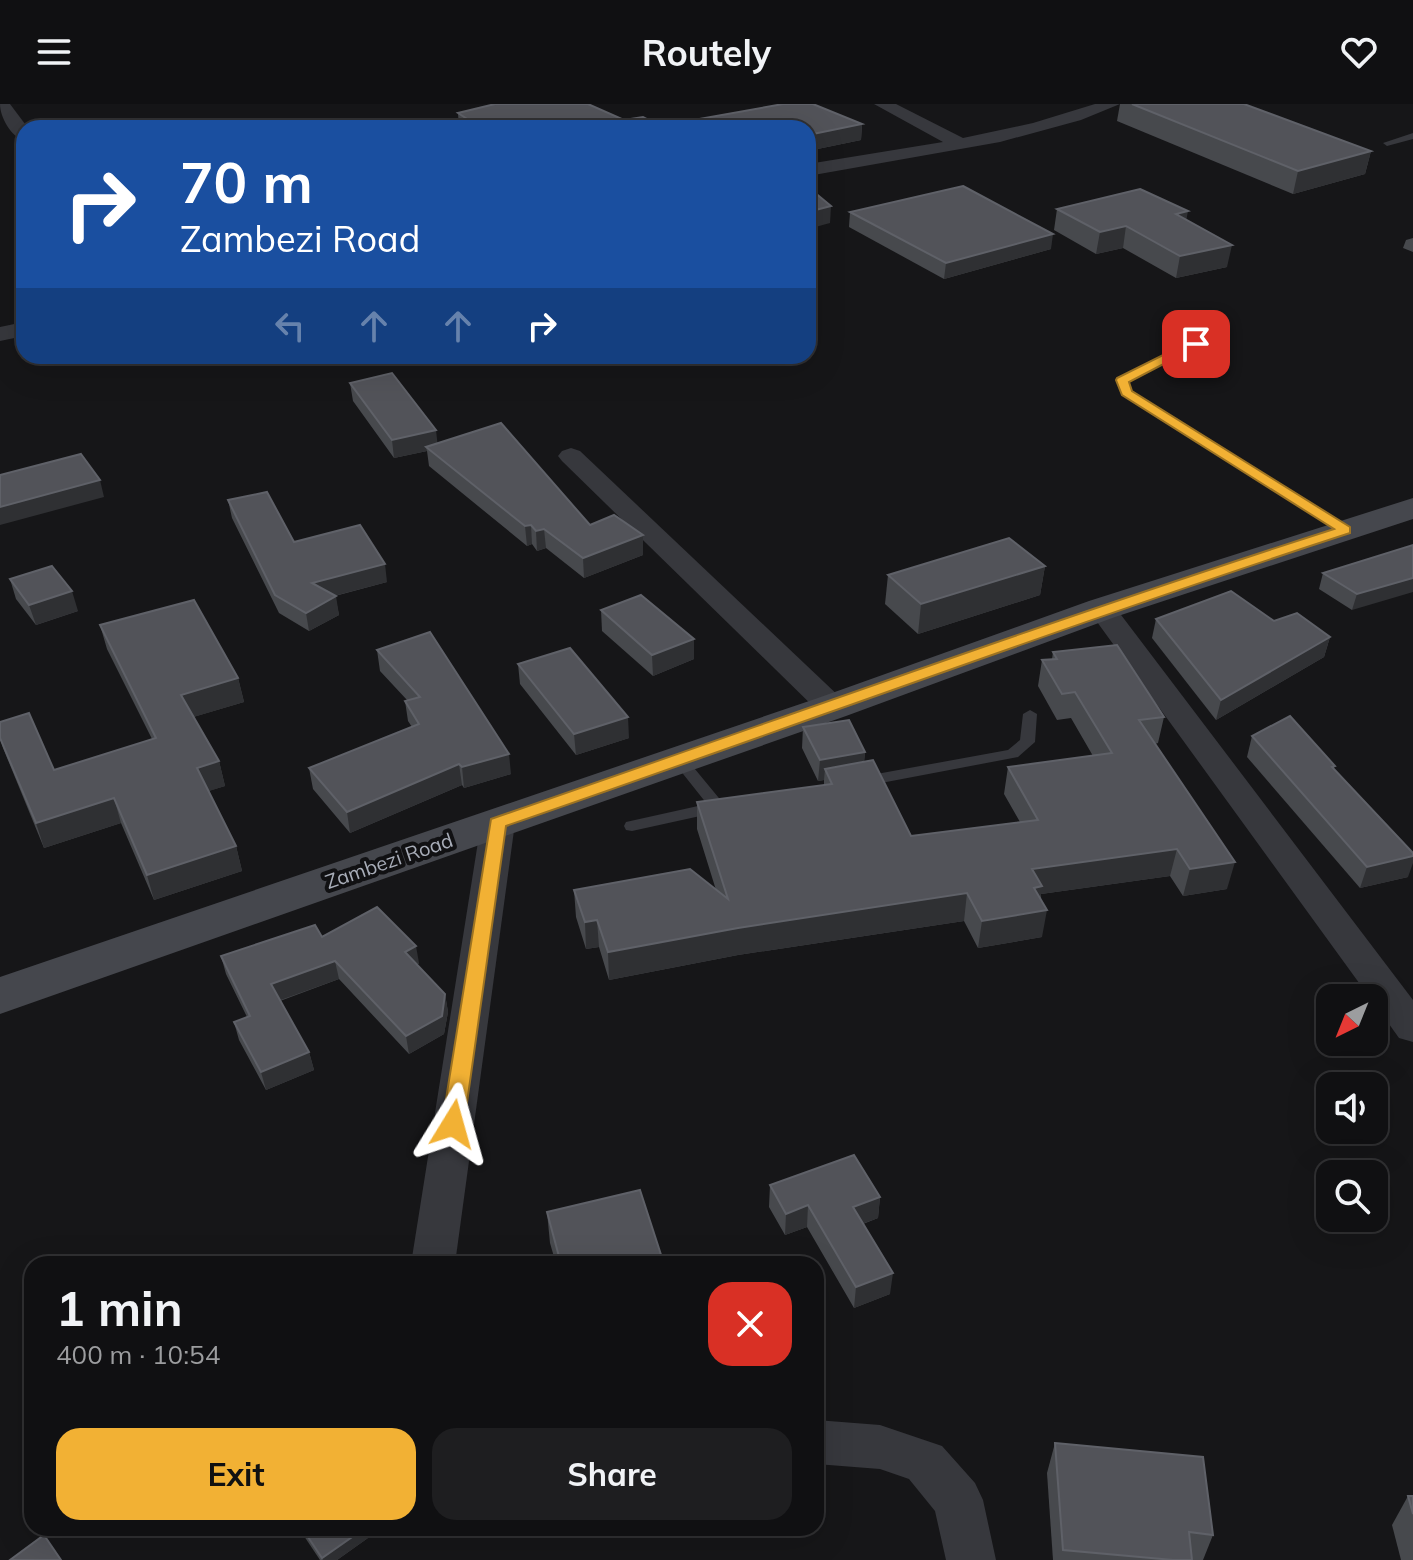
<!DOCTYPE html>
<meta charset="utf-8">
<style>
body{margin:0;font-family:Mulish,sans-serif;background:#1e1e20;color:#f1f3f6;height:100vh;display:flex;flex-direction:column;font-size:30px;white-space:nowrap}
*{box-sizing:border-box;margin:0}
p{font-size:26px;color:#9c9d9f}
.icon{flex:none;width:44px;height:44px;fill:none;stroke:currentColor;stroke-width:2;stroke-linecap:round;stroke-linejoin:round}
.map{position:relative;flex:1;overflow:hidden}
.side{position:absolute;left:24px;top:1152px;width:800px;height:280px;display:flex;flex-direction:column;background:#101012;border-radius:24px;box-shadow:0 8px 32px #0002,0 0 0 2px #303032}
.side>*{flex:none}
.guide{position:absolute;left:16px;top:16px;width:800px;height:244px;border-radius:24px;box-shadow:0 8px 32px #0002,0 0 0 2px #303032;background:#1a4fa0;color:#fff;overflow:hidden}
.needle{width:52px;rotate:223deg}
.controls{position:absolute;left:1316px;top:880px;display:grid;gap:16px}
.controls a{display:grid;place-items:center;width:72px;height:72px;border-radius:16px;background:#101012;box-shadow:0 8px 32px #0002,0 0 0 2px #303032;font-size:40px}
.pin{position:absolute;display:grid;place-items:center;width:68px;height:68px;color:#fff;margin:-34px;border-radius:16px;box-shadow:0 4px 12px #0006}
.me{position:absolute;width:88px;margin:-44px;rotate:8deg;stroke-linejoin:round;filter:drop-shadow(0 0 6px #0008)}
.turn{display:flex;align-items:center;gap:28px;height:168px;padding:0 32px;font-size:36px}
.turn .icon{width:104px;height:104px;stroke-width:2.5}
.turn b{display:block;font-size:56px;line-height:68px}
.lanes{display:flex;align-items:center;height:76px;padding:0 32px;background:#0003;justify-content:center;gap:40px;direction:ltr}
.lanes .off{opacity:.35}
.round{display:grid;place-items:center;flex:none;width:84px;height:84px;border-radius:24px;background:#1e1e20}
.head{display:flex;align-items:center;justify-content:space-between;height:136px;padding:0 32px}
h1{font-size:48px;font-weight:700;line-height:60px}
.cta{display:flex;gap:16px;margin-top:auto;padding:16px 32px}
.cta a{flex:1;height:92px;border-radius:24px;background:#f2b134;color:#111;font-size:32px;font-weight:700;line-height:92px;text-align:center}
.cta a+a{background:#1e1e20;color:#f1f3f6}
header{display:flex;justify-content:space-between;align-items:center;height:104px;padding:0 32px;background:#101012;font-size:36px;font-weight:700}
.map>svg:first-child{display:block}
.lines{fill:none;stroke-linecap:round;stroke-linejoin:round}
.service{fill:#37383d;fill-rule:evenodd}
.minor{fill:#37383d;fill-rule:evenodd}
.secondary{fill:#45474d;fill-rule:evenodd}
.wall{fill:#47494d}
.shaded-wall{fill:#2f3033}
.building{fill:#525359;stroke:#5f6168;stroke-width:2}
.route{fill:#f2b134;stroke:#9d7322;stroke-width:2}
.labels{text-anchor:middle;stroke-width:8;stroke-linejoin:round;paint-order:stroke}
.street-label{font-size:20px;fill:#a8adb8;stroke:#111113}
</style>
<header><svg class="icon" aria-label="menu" viewBox="0 0 24 24"><path d="M4 6h16M4 12h16M4 18h16"/></svg>Routely<svg class="icon" aria-label="heart" viewBox="0 0 24 24"><path d="M12 20l-8-8c-3-5 5-10 8-4 3-6 11-1 8 4z"/></svg></header>
<div class="map">
<svg width="1413" height="1456" viewBox="0 0 1413 1456">
<rect width="100%" height="100%" fill="#161618"/>
<g class="lines">
<g class="service">
<polygon points="1413,29 1413,35 1387,42 1383,39"/>
<polygon points="1192,238 1201,240 1128,277 1131,287 1349,423 1349,429 1341,429 1122,291 1116,276 1118,274"/>
<polygon points="1030,606 1037,610 1035,638 1018,653 860,683 852,678 860,673 1008,646 1020,636 1023,610"/>
<polygon points="680,651 685,653 723,699 725,703 723,707 632,727 626,726 624,722 626,718 707,700 672,656"/>
</g>
<g class="minor">
<path d="M0 0H10L28 24H24V36C11 33 0 13 0 0Z"/>
<polygon points="874,0 896,0 963,34 1033,19 1095,0 1120,0 1081,16 1000,38 808,72 808,60 943,38"/>
<polygon points="24,218 24,232 0,237 0,223"/>
<polygon points="571,344 580,347 843,596 848,603 843,610 832,612 821,610 562,357 558,352 562,347"/>
<polygon points="1102,496 1112,499 1413,896 1413,938 1399,934 1374,899 1374,894 1370,894 1092,511 1088,505 1092,499"/>
<polygon points="498,708 510,711 515,719 455,1160 411,1160 481,719 486,711"/>
<polygon points="816,1316 880,1321 942,1342 975,1379 983,1396 996,1456 946,1456 935,1407 909,1375 880,1365 816,1360"/>
</g>
<polygon class="secondary" points="1413,394 1413,415 1115,513 846,612 0,910 0,873 818,594 1089,497"/>
</g>
<g class="wall">
<polygon points="495,0 588,0 624,16 643,13 660,22 783,0 813,0 862,20 861,36 808,47 808,24 459,24 458,9"/>
<polygon points="1120,0 1244,0 1371,47 1365,70 1293,90 1117,17"/>
<polygon points="1057,105 1187,116 1227,163 1176,174 1123,144 1096,150 1054,126"/>
<polygon points="850,108 1051,145 944,175 849,123"/>
<polygon points="1413,134 1413,148 1403,144 1406,136"/>
<polygon points="350,279 437,339 643,451 584,474 546,444 537,447 532,440 527,442 429,362 427,347 394,354 353,297"/>
<polygon points="228,396 294,438 387,478 335,492 339,511 309,527 279,509 232,414"/>
<polygon points="1413,441 1352,506 1319,485 1323,469"/>
<polygon points="1045,462 1040,491 918,530 885,500 888,471"/>
<polygon points="10,475 78,507 36,521 16,495"/>
<polygon points="601,506 694,535 694,555 653,572 602,527"/>
<polygon points="1156,515 1330,533 1324,553 1216,616 1152,534"/>
<polygon points="100,521 238,574 244,598 193,613 219,657 225,682 208,687 236,742 242,767 154,796 121,719 44,744 3,644 0,634 54,666 152,635 107,545"/>
<polygon points="377,546 511,670 464,684 462,681 350,729 313,685 309,664 412,623 408,617 405,597 407,596 380,567"/>
<polygon points="1053,548 1164,613 1158,639 1155,640 1227,785 1183,792 1170,772 1041,790 1042,833 978,844 964,817 738,851 609,876 599,843 586,845 576,813 574,786 716,786 697,725 697,698 824,681 824,676 818,677 802,644 803,623 865,648 864,658 911,732 1020,718 1004,690 1008,663 1093,652 1071,614 1057,616 1038,582 1042,556 1052,555"/>
<polygon points="518,560 629,634 576,651 520,580"/>
<polygon points="1252,632 1334,665 1408,773 1360,784 1247,653"/>
<polygon points="322,833 419,859 417,861 445,890 448,908 444,930 409,950 339,875 280,897 309,948 314,966 266,986 239,936 234,918 247,913 226,870 221,852"/>
<polygon points="770,1081 880,1093 878,1114 863,1120 890,1190 854,1204 807,1123 785,1131 769,1103"/>
<polygon points="547,1108 664,1160 556,1160 550,1139"/>
<polygon points="1055,1339 1213,1431 1203,1456 1053,1456 1047,1369"/>
<polygon points="1408,1392 1413,1392 1413,1456 1401,1456 1392,1421"/>
<polygon points="302,1424 382,1424 337,1456 320,1456 304,1432"/>
</g>
<g class="shaded-wall">
<polygon points="862,20 861,36 808,47 808,31"/>
<polygon points="1371,47 1365,70 1293,90 1298,67"/>
<polygon points="831,102 830,119 808,125 808,108"/>
<polygon points="1188,107 1184,129 1176,110"/>
<polygon points="1126,122 1123,144 1096,150 1100,128"/>
<polygon points="1053,130 1051,145 944,175 946,159"/>
<polygon points="1232,141 1227,163 1176,174 1180,152"/>
<polygon points="436,326 438,344 426,343 427,347 394,354 392,336"/>
<polygon points="100,376 104,393 0,421 0,403"/>
<polygon points="531,421 532,440 527,442 525,422"/>
<polygon points="544,425 546,444 537,447 536,427"/>
<polygon points="643,431 643,451 584,474 583,454"/>
<polygon points="385,460 387,478 315,497 312,479"/>
<polygon points="1045,462 1040,491 918,530 921,500"/>
<polygon points="1413,474 1413,488 1352,506 1357,490"/>
<polygon points="72,487 78,507 36,521 29,501"/>
<polygon points="336,492 339,511 309,527 306,509"/>
<polygon points="1330,533 1324,553 1216,616 1221,596"/>
<polygon points="694,535 694,555 653,572 652,551"/>
<polygon points="238,574 244,598 187,615 181,591"/>
<polygon points="628,613 629,634 576,651 574,630"/>
<polygon points="865,648 863,669 825,665 824,676 818,677 820,656"/>
<polygon points="509,650 511,670 464,684 462,663"/>
<polygon points="219,657 225,682 203,689 197,664"/>
<polygon points="459,660 462,681 350,729 347,708"/>
<polygon points="114,694 121,719 44,744 36,719"/>
<polygon points="236,742 242,767 154,796 147,771"/>
<polygon points="1177,745 1170,772 1041,790 1038,807 1047,806 1042,833 978,844 982,817 1032,765"/>
<polygon points="1413,752 1413,759 1408,773 1360,784 1367,763"/>
<polygon points="1235,758 1227,785 1183,792 1190,765"/>
<polygon points="967,789 964,817 738,851 609,876 608,848 738,824"/>
<polygon points="597,816 599,843 586,845 585,818"/>
<polygon points="416,842 419,859 408,866 405,848"/>
<polygon points="335,857 339,875 275,898 271,880"/>
<polygon points="445,890 448,908 444,930 409,950 406,932"/>
<polygon points="309,948 314,966 266,986 261,968"/>
<polygon points="880,1093 878,1114 851,1124 853,1103"/>
<polygon points="808,1101 807,1123 785,1131 786,1110"/>
<polygon points="893,1169 890,1190 854,1204 856,1183"/>
<polygon points="365,1424 382,1424 337,1456 323,1456 322,1454"/>
</g>
<g class="building">
<polygon points="495,0 588,0 624,16 643,13 660,22 783,0 813,0 862,20 808,31 808,24 481,24 458,9"/>
<polygon points="1132,0 1244,0 1371,47 1298,67"/>
<polygon points="963,82 1053,130 946,159 850,108"/>
<polygon points="808,83 831,102 808,108"/>
<polygon points="1140,85 1188,107 1176,110 1232,141 1180,152 1126,122 1100,128 1057,105"/>
<polygon points="392,269 436,326 392,336 350,279"/>
<polygon points="501,319 590,421 614,411 643,431 583,454 544,425 536,427 531,421 525,422 426,343"/>
<polygon points="81,350 100,376 0,403 0,371"/>
<polygon points="267,388 294,438 360,421 385,460 312,479 336,492 306,509 275,491 228,396"/>
<polygon points="1009,434 1045,462 921,500 888,471"/>
<polygon points="1413,441 1413,474 1357,490 1323,469"/>
<polygon points="52,462 72,487 29,501 10,475"/>
<polygon points="1231,487 1274,517 1297,509 1330,533 1221,596 1156,515"/>
<polygon points="641,491 694,535 652,551 601,506"/>
<polygon points="194,496 238,574 181,591 219,657 197,664 236,742 147,771 114,694 36,719 0,634 0,618 29,609 54,666 156,634 100,521"/>
<polygon points="430,528 509,650 462,663 459,660 347,708 309,664 419,620 405,597 420,593 377,546"/>
<polygon points="1117,541 1164,613 1139,616 1235,758 1190,765 1177,745 1032,765 1042,782 1034,784 1047,806 982,817 967,789 738,824 608,848 597,816 585,818 574,786 690,765 728,795 697,698 832,680 825,665 873,656 911,732 1038,716 1008,663 1112,649 1075,588 1062,590 1042,556 1057,555 1053,548"/>
<polygon points="570,544 628,613 574,630 518,560"/>
<polygon points="1290,612 1335,662 1332,663 1413,749 1413,752 1367,763 1252,632"/>
<polygon points="849,616 865,648 820,656 803,623"/>
<polygon points="377,803 416,842 405,848 445,890 442,912 406,932 335,857 271,880 309,948 261,968 234,918 250,912 221,852 315,821 322,833"/>
<polygon points="854,1051 880,1093 853,1103 893,1169 856,1183 808,1101 786,1110 770,1081"/>
<polygon points="640,1086 664,1160 561,1160 547,1108"/>
<polygon points="1055,1339 1203,1353 1213,1431 1189,1428 1192,1456 1173,1456 1063,1446"/>
<polygon points="1408,1392 1413,1392 1413,1410"/>
<polygon points="302,1424 365,1424 322,1454"/>
<polygon points="44,1431 61,1456 10,1456"/>
</g>
<path class="route" d="M1191 237 1202 240 1129 278 1132 287 1350 423V429C1067 521 788 625 506 722L464 1020 461 1026 453 1029 445 1026 442 1020 491 715C772 618 1051 516 1334 425L1122 291 1116 276 1117 274Z"/>
<g class="labels">
<g class="street-label">
<text transform="translate(389 757) rotate(-19)" y="7">Zambezi Road</text>
</g>
</g>
</svg>
<div class="controls">
<a><svg class="needle" viewBox="-14 -14 28 28"><path d="M0-13l5 13h-10z" fill="#e53935"/><path d="M0 13l5-13h-10z" fill="#9c9d9f"/></svg></a>
<a><svg class="icon" aria-label="sound" viewBox="0 0 24 24"><path d="M4 9h4l5-4v14l-5-4H4zM17 9q2 3 0 6"/></svg></a>
<a><svg class="icon" aria-label="search" viewBox="0 0 24 24"><circle cx="10" cy="10" r="6"/><path d="M15 15l6 6"/></svg></a>
</div>
<div class="pin" style="left:1196px;top:240px;background:#d93025"><svg class="icon" aria-label="arrive" viewBox="0 0 24 24"><path d="M6 21V4h12l-3 4 3 4H6"/></svg></div>
<svg class="me" style="left:453px;top:1020px" viewBox="-20 -20 40 40"><path d="M0-17L14 15 0 8-14 15z" fill="#f2b134" stroke="#fff" stroke-width="4"/></svg>
<div class="guide">
<div class="turn"><svg class="icon" aria-label="right" viewBox="0 0 24 24"><path d="M7 20v-9h11M14 6l5 5-5 5"/></svg><div><b>70 m</b>Zambezi Road</div></div>
<div class="lanes"><svg class="icon off" aria-label="left" viewBox="0 0 24 24"><path d="M17 20v-9H6M10 6l-5 5 5 5"/></svg><svg class="icon off" aria-label="ahead" viewBox="0 0 24 24"><path d="M12 20V5M6 11l6-6 6 6"/></svg><svg class="icon off" aria-label="ahead" viewBox="0 0 24 24"><path d="M12 20V5M6 11l6-6 6 6"/></svg><svg class="icon" aria-label="right" viewBox="0 0 24 24"><path d="M7 20v-9h11M14 6l5 5-5 5"/></svg></div>
</div>
<section class="side">
<div class="head"><div><h1>1 min</h1><p>400 m · 10:54</p></div><a class="round" style="background:#d93025;color:#fff"><svg class="icon" aria-label="close" viewBox="0 0 24 24"><path d="M6 6l12 12M18 6L6 18"/></svg></a></div>
<div class="cta"><a>Exit</a><a>Share</a></div>
</section>
</div>
